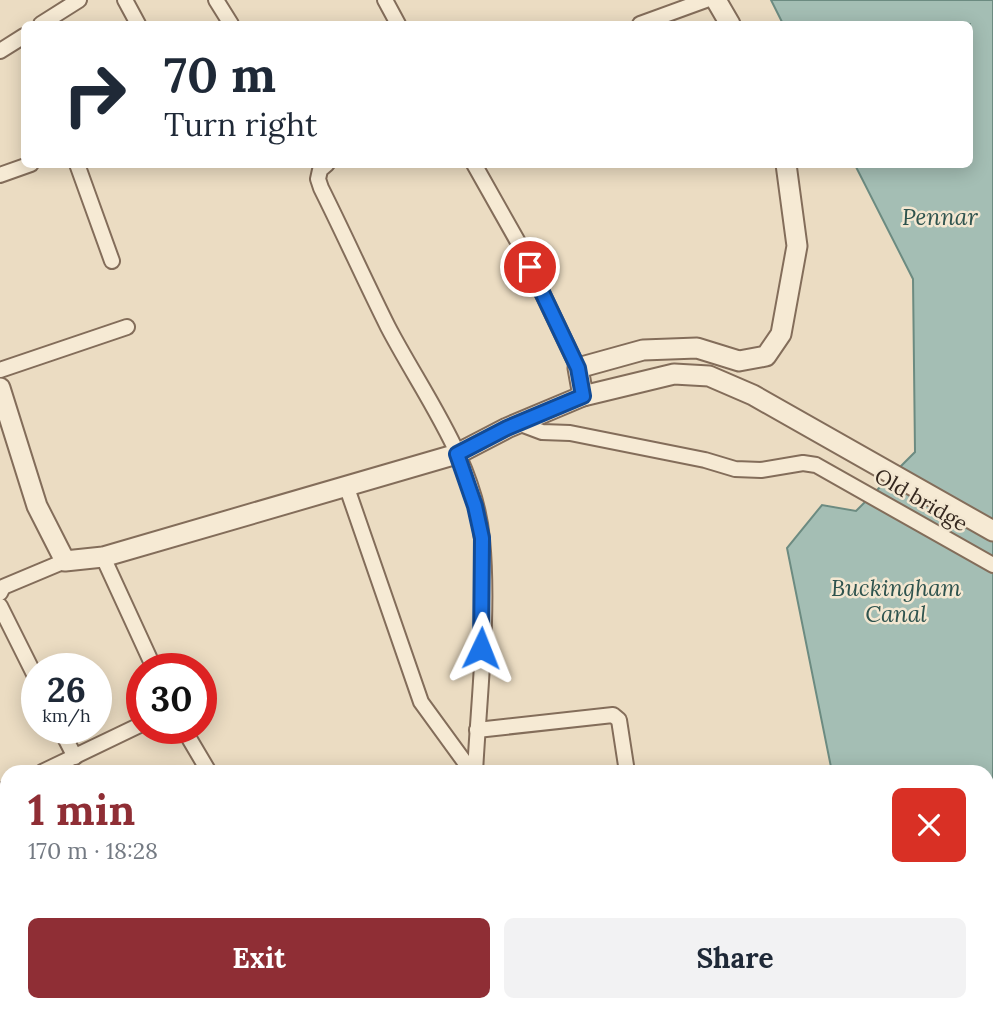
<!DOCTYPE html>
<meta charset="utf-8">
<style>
body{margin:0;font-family:Lora,serif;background:#f2f2f3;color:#1f2937;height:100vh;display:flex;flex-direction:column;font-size:26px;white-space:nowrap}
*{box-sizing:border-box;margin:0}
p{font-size:23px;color:#747a83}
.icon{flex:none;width:38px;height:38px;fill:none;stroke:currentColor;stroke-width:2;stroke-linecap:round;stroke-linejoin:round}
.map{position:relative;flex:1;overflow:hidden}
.side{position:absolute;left:0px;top:765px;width:994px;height:247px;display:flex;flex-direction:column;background:#fff;border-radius:21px 21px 0 0;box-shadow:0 4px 18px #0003}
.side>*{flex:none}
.hud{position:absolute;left:21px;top:21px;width:952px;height:147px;border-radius:10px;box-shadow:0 4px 18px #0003;background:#fff;color:#1f2937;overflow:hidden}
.speed{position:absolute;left:21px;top:653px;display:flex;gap:14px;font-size:35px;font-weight:700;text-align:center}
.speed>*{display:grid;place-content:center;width:91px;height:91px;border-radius:50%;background:#fff;box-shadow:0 4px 18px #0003;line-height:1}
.speed small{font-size:18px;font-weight:400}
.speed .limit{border:10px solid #d22;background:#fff;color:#111}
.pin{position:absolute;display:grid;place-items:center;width:60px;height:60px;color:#fff;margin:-30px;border:4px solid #fff;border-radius:50%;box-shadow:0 2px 7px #0007}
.me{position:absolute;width:77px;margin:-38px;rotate:2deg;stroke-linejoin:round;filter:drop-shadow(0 0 5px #0008)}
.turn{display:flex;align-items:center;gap:24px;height:147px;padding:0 28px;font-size:32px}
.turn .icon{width:91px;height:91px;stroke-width:2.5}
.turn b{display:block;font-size:49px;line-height:60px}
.round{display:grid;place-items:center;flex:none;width:74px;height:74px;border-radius:10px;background:#f2f2f3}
.head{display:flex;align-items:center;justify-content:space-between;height:119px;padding:0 28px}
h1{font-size:42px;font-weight:700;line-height:52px;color:#8f2e35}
.primary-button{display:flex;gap:14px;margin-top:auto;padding:14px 28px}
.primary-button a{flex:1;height:80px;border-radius:10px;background:#8f2e35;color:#fff;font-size:28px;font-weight:700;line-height:80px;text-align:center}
.primary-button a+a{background:#f2f2f3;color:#1f2937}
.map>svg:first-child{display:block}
.water{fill:#a4beb4;stroke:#6c8b81;stroke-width:2}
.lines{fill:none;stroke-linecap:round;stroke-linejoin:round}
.minor-casing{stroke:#836d5a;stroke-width:18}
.tertiary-casing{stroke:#836d5a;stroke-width:23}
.minor{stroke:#f6ead4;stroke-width:14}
.tertiary{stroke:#f6ead4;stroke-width:19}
.route-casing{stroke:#114b97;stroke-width:18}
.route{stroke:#1a73e8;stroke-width:12}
.labels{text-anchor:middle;stroke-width:5;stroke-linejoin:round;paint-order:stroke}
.street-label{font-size:21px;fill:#34271e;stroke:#f3e7d1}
.water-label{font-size:23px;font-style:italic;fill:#2e534e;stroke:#f3e7d1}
</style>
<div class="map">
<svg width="993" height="1010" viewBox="0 0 993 1010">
<rect width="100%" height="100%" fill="#ebdcc2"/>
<g class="water">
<polygon points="771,0 993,0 993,885 987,896 987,772 832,772 787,548 822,505 856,511 915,452 913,279 855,165 970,164 970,24 783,24"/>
<polygon points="813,1005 947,1004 947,1005 946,1010 812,1010"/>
</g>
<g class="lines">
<g class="minor-casing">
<g id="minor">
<polyline points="125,0 138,24"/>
<polyline points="216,0 231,24"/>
<polyline points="385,0 398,24"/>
<polyline points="41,24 79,0"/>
<polyline points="640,24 706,0"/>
<polyline points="0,51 24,36"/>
<polyline points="77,164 112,261"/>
<path d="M327 164 320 170 318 179 321 188C344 234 365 281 388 327 423 394 475 461 482 539 489 613 479 697 475 772"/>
<polyline points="474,164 518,242 578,368"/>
<polyline points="0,175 31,164"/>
<polyline points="0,370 127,327"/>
<polyline points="518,423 542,432 570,433 705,460 735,469 761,470 803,463 816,465 993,565"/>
<polyline points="347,488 421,702 472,772"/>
<polyline points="103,557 154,668"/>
<polyline points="0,593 3,587 65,561"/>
<polyline points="0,606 37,680"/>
<polyline points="60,728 75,757"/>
<polyline points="183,728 209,772"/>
<polyline points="477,730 613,715 619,720 627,772"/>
<polyline points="42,772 142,724"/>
<polyline points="0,791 7,788"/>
<polyline points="0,846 7,857"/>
<polyline points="83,1004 89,1010"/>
<polyline points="200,1004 203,1010"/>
<polyline points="531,1004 534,1010"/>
<polyline points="40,1010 52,1004"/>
<polyline points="222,1010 233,1004"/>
</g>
</g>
<g class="tertiary-casing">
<g id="tertiary">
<polyline points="716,0 730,24"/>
<polyline points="0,388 37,506 65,561 103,557 457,454 507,428 583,396 674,374 709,376 753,395 993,531"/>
<polyline points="583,396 578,368 643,350 697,348 739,361 766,356 781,334 797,246 786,164"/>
</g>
</g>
<use href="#minor" class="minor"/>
<use href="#tertiary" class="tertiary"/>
</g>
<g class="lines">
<g class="route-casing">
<polyline id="route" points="481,648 482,538 475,506 457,454 507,428 583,396 578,368 530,267"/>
</g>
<use href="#route" class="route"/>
</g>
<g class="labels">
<g class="street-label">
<text transform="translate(921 500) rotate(30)" y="7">Old bridge</text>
</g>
<g class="water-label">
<text x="940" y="225">Pennar</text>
<text x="896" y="596">Buckingham<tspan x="896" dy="26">Canal</tspan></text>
</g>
</g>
</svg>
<div class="speed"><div>26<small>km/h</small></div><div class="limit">30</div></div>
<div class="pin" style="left:530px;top:267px;background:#d93025"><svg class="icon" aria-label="arrive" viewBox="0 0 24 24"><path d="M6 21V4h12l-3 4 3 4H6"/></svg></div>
<svg class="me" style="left:481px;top:648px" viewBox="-20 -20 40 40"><path d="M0-17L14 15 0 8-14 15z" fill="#1a73e8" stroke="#fff" stroke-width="4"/></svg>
<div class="hud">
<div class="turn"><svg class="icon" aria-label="right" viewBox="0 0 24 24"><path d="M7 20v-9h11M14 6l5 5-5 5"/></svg><div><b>70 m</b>Turn right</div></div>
</div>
<section class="side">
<div class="head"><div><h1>1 min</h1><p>170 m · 18:28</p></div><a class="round" style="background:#d93025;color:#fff"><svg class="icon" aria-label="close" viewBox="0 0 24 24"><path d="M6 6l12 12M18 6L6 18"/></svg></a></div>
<div class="primary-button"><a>Exit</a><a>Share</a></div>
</section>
</div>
